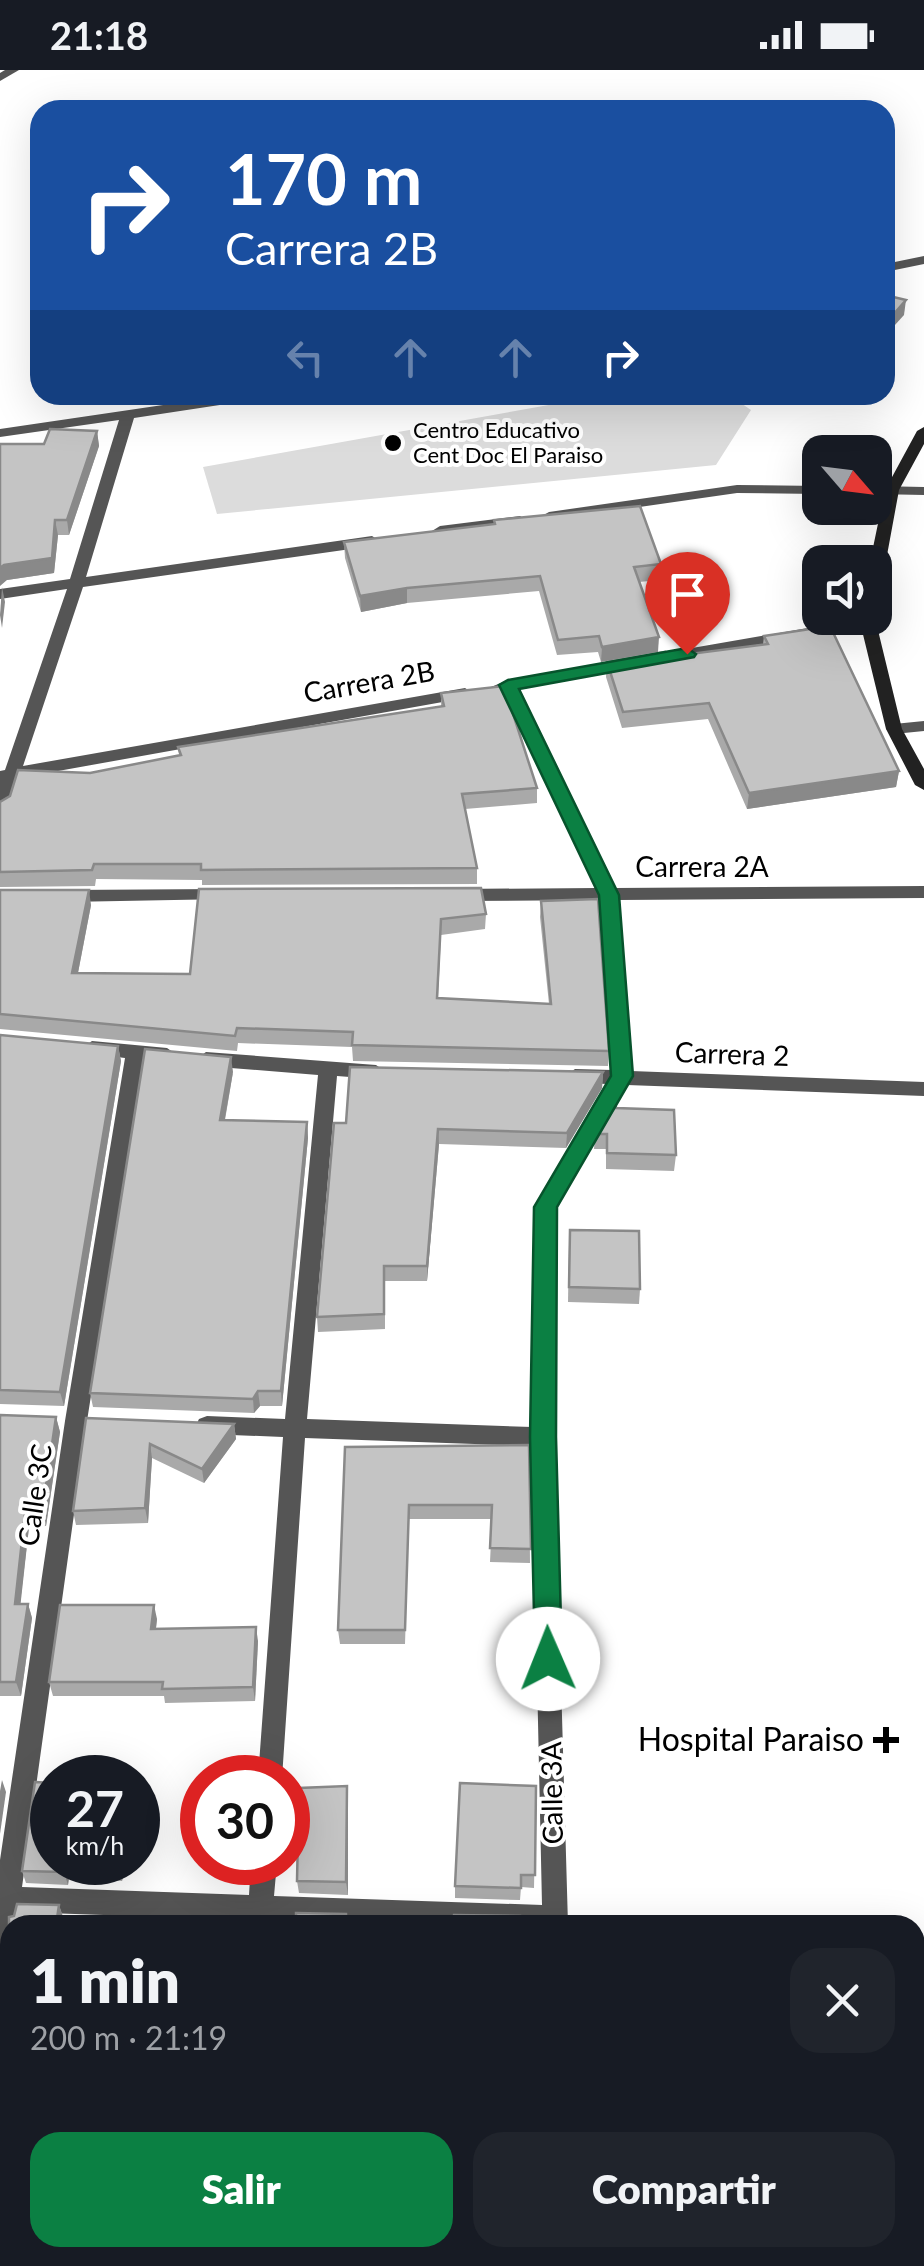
<!DOCTYPE html>
<html lang="es">
<meta charset="utf-8">
<style>
body{margin:0;font-family:Lato,sans-serif;background:#20242c;color:#f1f3f6;height:100vh;display:flex;flex-direction:column;font-size:38px;white-space:nowrap}
*{box-sizing:border-box;margin:0}
p{font-size:32px;color:#9ea1a6}
.icon{flex:none;width:55px;height:55px;fill:none;stroke:currentColor;stroke-width:2;stroke-linecap:round;stroke-linejoin:round}
.map{position:relative;flex:1;overflow:hidden}
.details{position:absolute;left:0px;top:1845px;width:925px;height:352px;display:flex;flex-direction:column;background:#171b24;border-radius:30px 30px 0 0;box-shadow:0 10px 40px #0002}
.details>*{flex:none}
.guide{position:absolute;left:30px;top:30px;width:865px;height:305px;border-radius:30px;box-shadow:0 10px 40px #0002;background:#1a4fa0;color:#fff;overflow:hidden}
.needle{width:65px;rotate:118deg}
.fabs{position:absolute;left:802px;top:365px;display:grid;gap:20px}
.fabs a{display:grid;place-items:center;width:90px;height:90px;border-radius:20px;background:#171b24;box-shadow:0 10px 40px #0002;font-size:50px}
.speed{position:absolute;left:30px;top:1685px;display:flex;gap:20px;font-size:50px;font-weight:700;text-align:center}
.speed>*{display:grid;place-content:center;width:130px;height:130px;border-radius:50%;background:#171b24;box-shadow:0 10px 40px #0002;line-height:1}
.speed small{font-size:25px;font-weight:400}
.speed .limit{border:15px solid #d22;background:#fff;color:#111}
.pin{position:absolute;display:grid;place-items:center;width:85px;height:85px;color:#fff;margin:-102px -42px;border-radius:50% 50% 50% 0;rotate:-45deg;box-shadow:0 0 10px #0007}
.pin .icon{rotate:45deg}
.me{position:absolute;width:110px;margin:-55px;rotate:359deg;stroke-linejoin:round;filter:drop-shadow(0 0 8px #0008)}
.turn{display:flex;align-items:center;gap:35px;height:210px;padding:0 30px;font-size:45px}
.turn .icon{width:130px;height:130px;stroke-width:2.5}
.turn b{display:block;font-size:70px;line-height:85px}
.lanes{display:flex;align-items:center;height:95px;padding:0 30px;background:#0003;justify-content:center;gap:50px;direction:ltr}
.lanes .off{opacity:.35}
.round{display:grid;place-items:center;flex:none;width:105px;height:105px;border-radius:30px;background:#20242c}
.headline{display:flex;align-items:center;justify-content:space-between;height:170px;padding:0 30px}
h1{font-size:60px;font-weight:800;line-height:75px}
.primary-button{display:flex;gap:20px;margin-top:auto;padding:20px 30px}
.primary-button a{flex:1;height:115px;border-radius:30px;background:#0b8043;color:#fff;font-size:40px;font-weight:800;line-height:115px;text-align:center}
.primary-button a+a{background:#20242c;color:#f1f3f6}
.status{display:flex;justify-content:space-between;align-items:center;height:70px;padding:0 50px;background:#171b24;direction:ltr}
.status svg{height:28px;fill:currentColor}
.map>svg:first-child{display:block}
.green{fill:#dcdcdc}
.lines{fill:none;stroke-linecap:round;stroke-linejoin:round}
.lane{fill:#555;fill-rule:evenodd}
.street{fill:#555;fill-rule:evenodd}
.secondary{fill:#222;fill-rule:evenodd}
.wall{fill:#a9a9a9}
.shaded-wall{fill:#898989}
.building{fill:#c4c4c4;stroke:#898989;stroke-width:2.5}
.route{fill:#0b8043;stroke:#07532c;stroke-width:2.5}
.poi-dot{fill:#000;stroke:#fff;stroke-width:4}
.labels{text-anchor:middle;stroke-width:8;stroke-linejoin:round;paint-order:stroke}
.far-poi-label{font-size:22px;fill:#000;stroke:#fff;text-anchor:start}
.street-label{font-size:28px;fill:#000;stroke:#fff}
.near-poi-label{font-size:32px;fill:#000;stroke:#fff;text-anchor:end}
</style>
<div class="status"><b>21:18</b><svg viewBox="0 0 49 12"><path d="M0 12V9h3v3zM5 12V6h3v6zM10 12V3h3v9zM15 12V0h3v12zM26 1h20v11H26zM47 4h2v5h-2z"/></svg></div>
<div class="map">
<svg width="924" height="2196" viewBox="0 0 924 2196">
<rect width="100%" height="100%" fill="#fff"/>
<polygon class="green" points="605,325 729,325 751,340 716,395 217,444 203,397"/>
<g class="lines">
<polygon class="lane" points="5,0 19,0 0,11 0,3"/>
<g class="street">
<polygon points="924,186 924,194 885,202 885,194"/>
<polygon points="231,325 267,325 260,329 134,348 86,507 372,466 380,471 372,476 83,517 23,696 465,618 473,623 465,628 19,708 9,740 0,746 0,701 5,700 67,519 0,529 0,519 70,509 119,350 0,367 0,359"/>
<polygon points="737,415 820,416 820,424 737,423 549,450 542,446 549,442"/>
<polygon points="875,416 924,417 924,425 875,424"/>
<polygon points="520,446 527,450 525,453 440,466 432,461 440,456"/>
<polygon points="865,548 872,549 872,555 518,619 615,818 924,816 924,828 618,830 631,1001 924,1012 924,1026 627,1015 556,1137 554,1367 568,1855 272,1851 272,1855 246,1855 246,1850 18,1842 16,1855 10,1855 10,1885 0,1891 0,1790 65,1351 125,988 85,983 82,978 92,971 167,978 177,985 167,992 144,990 87,1351 22,1817 249,1825 251,1792 277,1792 274,1826 542,1835 532,1376 305,1368 282,1708 258,1708 283,1367 207,1364 199,1361 196,1355 199,1349 207,1346 285,1349 318,1005 206,996 196,989 206,982 376,995 386,1002 376,1009 337,1006 307,1349 532,1357 536,1137 608,1014 575,1013 565,1006 575,999 612,1000 600,830 456,831 447,825 456,819 597,818 503,621 493,621 491,617 508,610"/>
<polygon points="924,651 924,661 894,664 886,659 894,654"/>
<polygon points="222,819 228,821 231,825 228,829 66,832 57,826 66,820"/>
<polygon points="221,2188 249,2188 248,2196 220,2196"/>
<rect x="542" y="2188" width="28" height="8"/>
</g>
<g class="secondary">
<polygon points="924,357 924,374 899,420 883,507 875,512 875,492 870,492 885,420 917,361"/>
<polygon points="859,548 875,548 902,659 924,699 924,720 915,715 886,659"/>
</g>
</g>
<g class="wall">
<polygon points="97,361 99,376 69,465 58,465 54,503 7,510 44,374"/>
<polygon points="494,450 661,494 660,510 639,512 601,592 598,582 557,585 539,521 407,533 361,542 345,488 344,472 494,454"/>
<polygon points="764,566 899,701 896,717 747,739 708,649 622,658 606,607 607,592 667,587 763,574"/>
<polygon points="441,623 537,718 537,733 465,739 477,798 477,814 202,815 202,810 96,809 95,816 0,817 0,732 90,703 179,685 178,677 441,636"/>
<polygon points="199,819 486,844 485,859 441,865 438,928 549,934 540,847 541,831 609,981 608,996 353,991 352,977 238,973 237,981 0,959 0,820 91,835 78,903 190,904"/>
<polygon points="0,965 118,976 121,991 64,1336 0,1334"/>
<polygon points="233,1002 225,1050 307,1052 308,1068 282,1336 260,1336 254,1343 93,1337 90,1323"/>
<polygon points="603,1002 602,1018 566,1078 439,1074 427,1211 385,1211 385,1259 318,1262 317,1247 346,1053"/>
<polygon points="616,1038 676,1085 674,1101 606,1099 606,1079 594,1079 595,1064"/>
<polygon points="569,1175 640,1219 639,1234 568,1232"/>
<polygon points="0,1345 56,1347 60,1362 46,1456 29,1457 20,1534 28,1534 32,1548 21,1626 0,1626"/>
<polygon points="86,1348 234,1354 236,1369 204,1413 152,1388 148,1453 76,1455 73,1441"/>
<polygon points="529,1375 530,1493 490,1492 492,1449 409,1449 405,1574 340,1574 338,1560 345,1377"/>
<polygon points="157,1549 156,1559 258,1571 255,1631 165,1633 164,1626 53,1626 49,1612"/>
<polygon points="347,1716 348,1825 299,1823 297,1811"/>
<polygon points="536,1716 534,1818 521,1817 520,1830 455,1828 455,1816"/>
<polygon points="52,1792 126,1792 122,1811 69,1807 68,1815 26,1813 22,1801"/>
<polygon points="17,1834 59,1835 63,1847 61,1855 10,1855 10,1953 0,1953 0,1879 9,1873 9,1847 14,1846"/>
</g>
<g class="shaded-wall">
<polygon points="906,230 904,245 885,266 885,254"/>
<polygon points="97,361 99,376 69,465 67,450"/>
<polygon points="55,450 58,465 54,503 7,510 0,516 0,498"/>
<polygon points="2,517 5,532 2,558 0,545"/>
<polygon points="407,518 407,533 361,542 360,526"/>
<polygon points="659,567 658,582 601,592 602,577"/>
<polygon points="899,701 896,717 747,739 749,723"/>
<polygon points="89,820 91,835 75,918 72,903"/>
<polygon points="118,976 121,991 64,1336 60,1322"/>
<polygon points="231,987 233,1002 222,1065 220,1050"/>
<polygon points="603,1002 602,1018 566,1078 567,1063"/>
<polygon points="307,1052 308,1068 282,1336 281,1321"/>
<polygon points="438,1059 439,1074 427,1211 427,1196"/>
<polygon points="258,1321 260,1336 254,1343 253,1329"/>
<polygon points="56,1347 60,1362 46,1456 42,1442"/>
<polygon points="234,1354 236,1369 204,1413 202,1399"/>
<polygon points="150,1374 152,1388 148,1453 145,1438"/>
<polygon points="25,1443 29,1457 19,1548 15,1534"/>
<polygon points="28,1534 32,1548 21,1626 16,1612"/>
<polygon points="154,1535 157,1549 154,1573 151,1559"/>
<polygon points="256,1557 258,1571 255,1631 253,1617"/>
<polygon points="2,1710 6,1722 0,1764 0,1721"/>
<polygon points="347,1716 348,1729 348,1825 346,1812"/>
<polygon points="120,1792 126,1792 122,1811 119,1799"/>
<polygon points="65,1795 69,1807 68,1815 64,1802"/>
<polygon points="59,1835 63,1847 61,1855 56,1855"/>
</g>
<g class="building">
<polygon points="885,225 906,230 885,254"/>
<polygon points="50,359 97,361 67,450 55,450 52,488 4,495 0,498 0,374 44,374"/>
<polygon points="640,436 661,494 634,497 659,567 602,577 599,566 558,570 540,506 407,518 360,526 344,472 495,454 494,450"/>
<polygon points="830,556 899,701 749,723 709,633 623,642 607,592 665,582 667,587 768,574 764,566"/>
<polygon points="504,616 537,718 462,724 477,798 201,800 201,794 94,794 92,800 0,802 0,732 10,726 18,700 90,703 181,685 178,677 444,636 441,623"/>
<polygon points="481,818 486,844 441,849 437,928 551,934 541,831 598,829 609,981 352,975 353,962 237,958 235,966 0,944 0,820 89,820 72,903 190,904 199,819"/>
<polygon points="0,965 118,976 60,1322 0,1320"/>
<polygon points="145,979 231,987 220,1050 307,1052 281,1321 258,1321 253,1329 90,1323"/>
<polygon points="350,997 603,1002 567,1063 438,1059 427,1196 384,1196 384,1244 317,1247 334,1053 346,1053"/>
<polygon points="615,1030 616,1038 674,1040 676,1085 607,1083 607,1064 595,1064"/>
<polygon points="570,1160 639,1161 640,1219 569,1217"/>
<polygon points="0,1345 56,1347 42,1442 25,1443 15,1534 28,1534 16,1612 0,1612"/>
<polygon points="86,1348 234,1354 202,1399 150,1374 145,1438 73,1441"/>
<polygon points="529,1375 531,1479 490,1478 492,1435 409,1435 405,1560 338,1560 345,1377"/>
<polygon points="60,1535 154,1535 151,1559 256,1557 253,1617 162,1619 163,1612 49,1612"/>
<polygon points="35,1712 52,1713 52,1792 120,1792 119,1799 65,1795 64,1802 22,1801"/>
<polygon points="460,1713 536,1716 535,1805 521,1805 521,1818 455,1816"/>
<polygon points="347,1716 346,1812 297,1811 299,1718"/>
<polygon points="17,1834 59,1835 56,1855 10,1855 10,1942 0,1942 0,1879 9,1873 9,1847 14,1846"/>
<polygon points="296,1843 346,1844 346,1855 296,1855"/>
<polygon points="454,1845 520,1846 520,1855 453,1855"/>
<polygon points="39,2188 82,2188 83,2196 38,2196"/>
</g>
<polygon class="route" points="687,578 696,584 694,587 519,619 619,825 633,1006 557,1137 556,1367 562,1589 558,1598 548,1601 539,1598 535,1589 530,1367 534,1137 611,1006 599,825 499,615 508,610"/>
<g class="poi-dot">
<circle cx="393" cy="373" r="10"/>
<path d="M881 1655h10v10h10v10h-10v10h-10v-10h-10v-10h10z"/>
</g>
<g class="labels">
<g class="far-poi-label">
<text x="413" y="368">Centro Educativo<tspan x="413" dy="25">Cent Doc El Paraiso</tspan></text>
</g>
<g class="street-label">
<text transform="translate(369 612) rotate(-10)" y="10">Carrera 2B</text>
<text x="702" y="807">Carrera 2A</text>
<text transform="translate(732 984) rotate(2)" y="10">Carrera 2</text>
<text transform="translate(35 1425) rotate(-82)" y="10">Calle 3C</text>
<text transform="translate(552 1723) rotate(-91)" y="10">Calle 3A</text>
</g>
<g class="near-poi-label">
<text x="864" y="1681">Hospital Paraiso</text>
</g>
</g>
</svg>
<div class="fabs">
<a><svg class="needle" viewBox="-14 -14 28 28"><path d="M0-13l5 13h-10z" fill="#e53935"/><path d="M0 13l5-13h-10z" fill="#9ea1a6"/></svg></a>
<a><svg class="icon" aria-label="sound" viewBox="0 0 24 24"><path d="M4 9h4l5-4v14l-5-4H4zM17 9q2 3 0 6"/></svg></a>
</div>
<div class="speed"><div>27<small>km/h</small></div><div class="limit">30</div></div>
<div class="pin" style="left:687px;top:584px;background:#d93025"><svg class="icon" aria-label="arrive" viewBox="0 0 24 24"><path d="M6 21V4h12l-3 4 3 4H6"/></svg></div>
<svg class="me" style="left:548px;top:1589px" viewBox="-20 -20 40 40"><circle r="19" fill="#fff"/><path d="M0-13L10 11 0 6-10 11z" fill="#0b8043"/></svg>
<div class="guide">
<div class="turn"><svg class="icon" aria-label="right" viewBox="0 0 24 24"><path d="M7 20v-9h11M14 6l5 5-5 5"/></svg><div><b>170 m</b>Carrera 2B</div></div>
<div class="lanes"><svg class="icon off" aria-label="left" viewBox="0 0 24 24"><path d="M17 20v-9H6M10 6l-5 5 5 5"/></svg><svg class="icon off" aria-label="ahead" viewBox="0 0 24 24"><path d="M12 20V5M6 11l6-6 6 6"/></svg><svg class="icon off" aria-label="ahead" viewBox="0 0 24 24"><path d="M12 20V5M6 11l6-6 6 6"/></svg><svg class="icon" aria-label="right" viewBox="0 0 24 24"><path d="M7 20v-9h11M14 6l5 5-5 5"/></svg></div>
</div>
<section class="details">
<div class="headline"><div><h1>1 min</h1><p>200 m · 21:19</p></div><a class="round"><svg class="icon" aria-label="close" viewBox="0 0 24 24"><path d="M6 6l12 12M18 6L6 18"/></svg></a></div>
<div class="primary-button"><a>Salir</a><a>Compartir</a></div>
</section>
</div>
